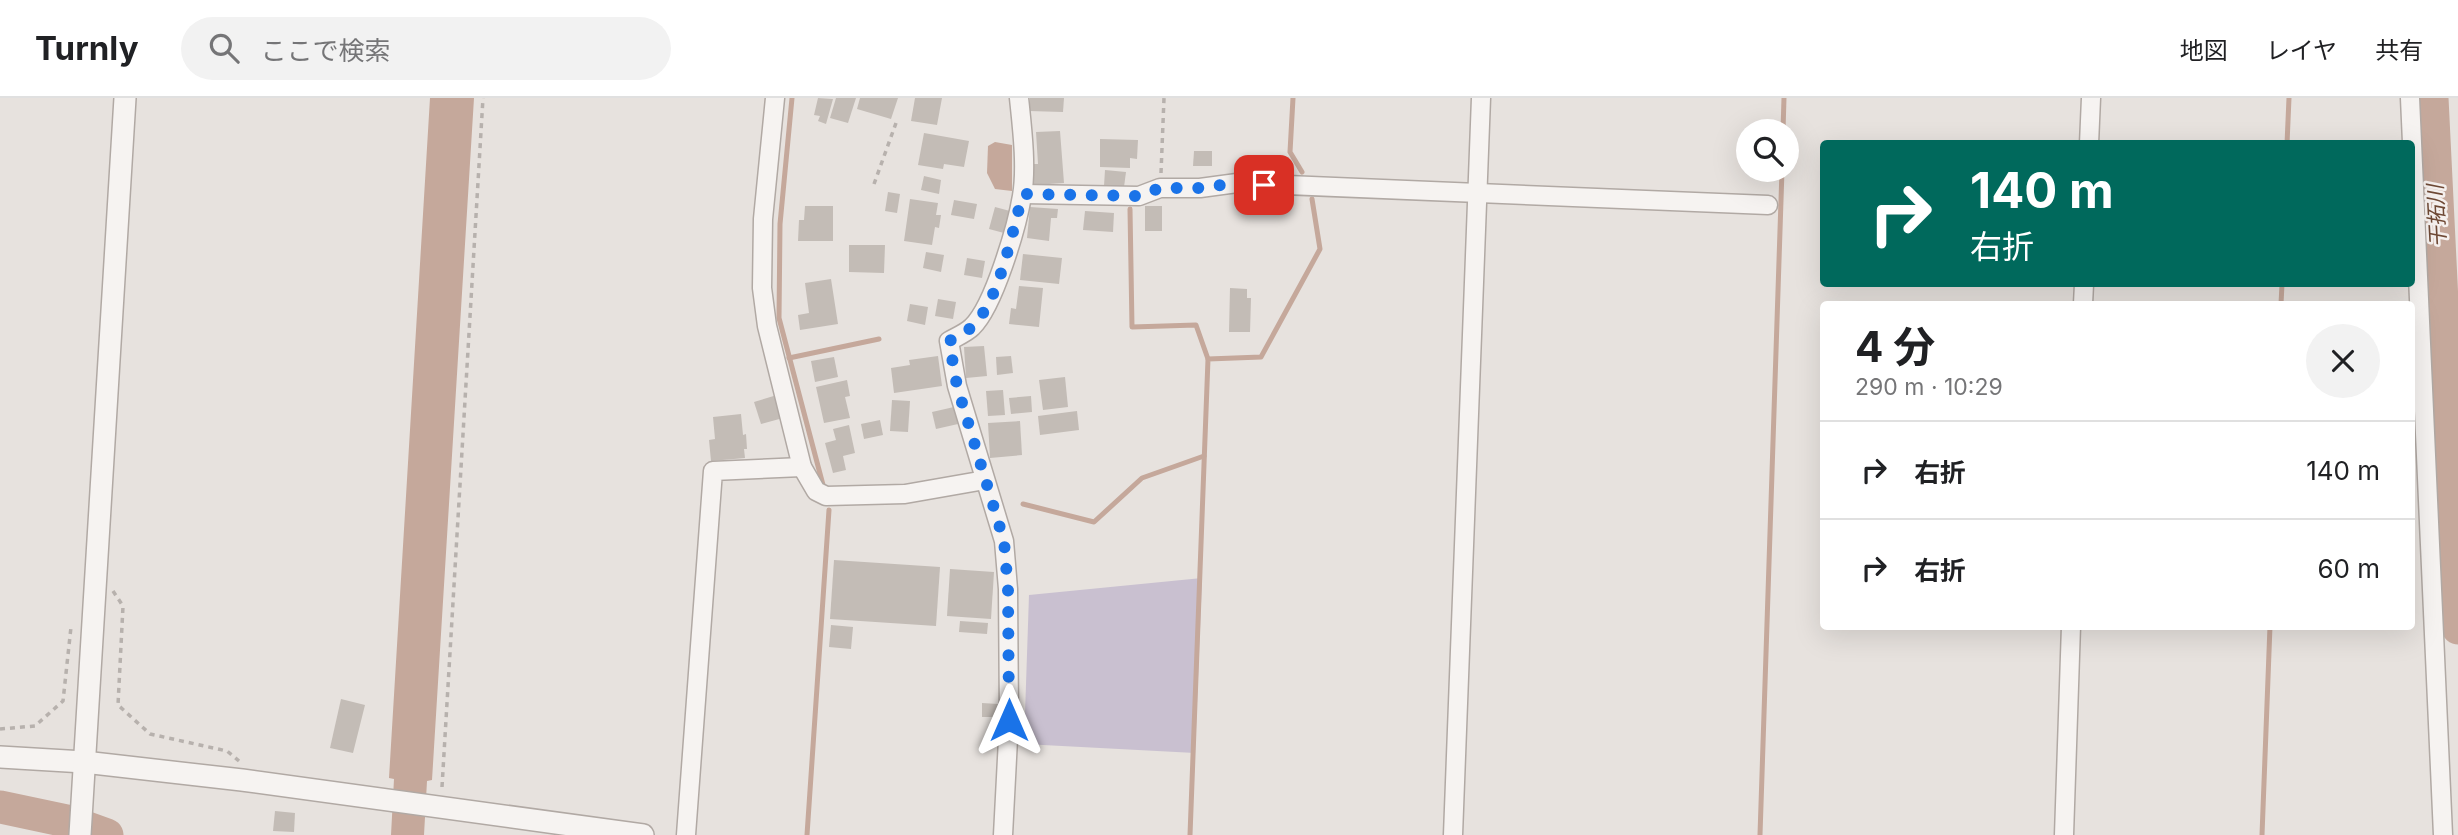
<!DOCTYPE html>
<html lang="ja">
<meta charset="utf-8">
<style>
body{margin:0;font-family:Inter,"Noto Sans JP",sans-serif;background:#f2f2f2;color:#202124;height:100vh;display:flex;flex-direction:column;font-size:26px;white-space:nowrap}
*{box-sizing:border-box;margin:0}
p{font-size:23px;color:#757577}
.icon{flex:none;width:38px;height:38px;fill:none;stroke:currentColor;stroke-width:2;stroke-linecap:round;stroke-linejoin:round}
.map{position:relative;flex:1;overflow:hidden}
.sheet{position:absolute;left:1820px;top:203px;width:595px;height:329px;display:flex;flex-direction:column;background:#fff;border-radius:7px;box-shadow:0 7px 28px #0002}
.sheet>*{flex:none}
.guide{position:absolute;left:1820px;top:42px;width:595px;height:147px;border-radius:7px;box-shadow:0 7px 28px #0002;background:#00695c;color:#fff;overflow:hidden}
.controls{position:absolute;left:1736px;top:21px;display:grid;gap:14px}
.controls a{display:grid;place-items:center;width:63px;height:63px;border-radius:50%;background:#fff;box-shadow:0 7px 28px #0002;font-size:35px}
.pin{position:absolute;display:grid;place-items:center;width:60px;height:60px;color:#fff;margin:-30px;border-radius:14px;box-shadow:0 4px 10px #0006}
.me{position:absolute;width:77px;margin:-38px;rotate:0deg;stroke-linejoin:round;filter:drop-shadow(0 0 5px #0008)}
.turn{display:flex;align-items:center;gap:24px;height:147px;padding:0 35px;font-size:32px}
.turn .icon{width:91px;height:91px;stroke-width:2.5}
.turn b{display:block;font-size:49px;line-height:60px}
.round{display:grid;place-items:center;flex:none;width:74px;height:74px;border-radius:37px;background:#f2f2f2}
.headline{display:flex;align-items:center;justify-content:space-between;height:119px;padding:0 35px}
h1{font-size:42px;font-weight:700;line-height:52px}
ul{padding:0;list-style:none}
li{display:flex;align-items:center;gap:21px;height:98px;padding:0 35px;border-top:2px solid #e0e0e0}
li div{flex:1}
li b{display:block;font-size:26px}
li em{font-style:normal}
header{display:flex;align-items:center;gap:42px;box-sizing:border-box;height:98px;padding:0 35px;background:#fff;border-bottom:2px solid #e0e0e0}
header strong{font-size:33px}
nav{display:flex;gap:38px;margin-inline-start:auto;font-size:24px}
.search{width:490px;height:63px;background:#f2f2f2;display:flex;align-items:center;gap:18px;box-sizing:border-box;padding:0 24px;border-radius:38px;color:#757577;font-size:26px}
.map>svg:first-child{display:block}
.green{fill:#c9c0d0}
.water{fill:#c5a89b}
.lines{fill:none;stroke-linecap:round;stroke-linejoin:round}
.stream{stroke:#c5a89b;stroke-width:5}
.river{stroke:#c5a89b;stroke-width:33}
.building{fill:#c3bcb6}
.minor-casing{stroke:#b1a9a4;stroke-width:21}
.tertiary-casing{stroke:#b1a9a4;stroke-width:24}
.path{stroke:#b7b1ad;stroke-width:3.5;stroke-dasharray:5 5;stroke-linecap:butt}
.minor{stroke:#f6f3f1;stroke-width:18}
.tertiary{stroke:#f6f3f1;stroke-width:21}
.route{stroke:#1a73e8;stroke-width:12;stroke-dasharray:0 21.6}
.labels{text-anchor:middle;stroke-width:5;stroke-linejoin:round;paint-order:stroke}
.water-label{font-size:21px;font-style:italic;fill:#6e4935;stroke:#f5f0ee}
</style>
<header>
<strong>Turnly</strong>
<div class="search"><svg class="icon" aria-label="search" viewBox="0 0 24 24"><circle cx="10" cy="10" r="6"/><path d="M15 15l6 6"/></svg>ここで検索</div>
<nav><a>地図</a><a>レイヤ</a><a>共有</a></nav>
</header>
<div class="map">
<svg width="2458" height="737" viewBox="0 0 2458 737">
<rect width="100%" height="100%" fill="#e7e2de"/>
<polygon class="green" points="1202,480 1195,655 1024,646 1029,497"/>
<g class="water">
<polygon points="430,0 474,0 432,682 427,683 424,737 391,737 394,681 389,680"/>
<polygon points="995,44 1012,47 1012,93 995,91 987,75 988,48"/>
</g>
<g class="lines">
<g class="stream">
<polyline points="792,0 780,126 779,220 823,387"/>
<polyline points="1293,0 1290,54 1302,74"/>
<polyline points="1783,33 1784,0"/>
<polyline points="2287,46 2289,0"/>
<polyline points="1130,111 1132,229 1196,227 1208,261"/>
<polyline points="2281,206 2282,186"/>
<polyline points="789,260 879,241"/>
<polyline points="1023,406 1094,424 1142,380 1204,358"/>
<polyline points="807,737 829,412"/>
<polyline points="1190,737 1208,261 1261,259 1320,151 1312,101"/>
<polyline points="1760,737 1782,72"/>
<polyline points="2262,737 2270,528"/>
</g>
<g class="river">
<polyline points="2432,0 2458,530"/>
<polyline points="0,709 71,724 107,737"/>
</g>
</g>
<g class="building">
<polygon points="818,0 833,1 826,26 818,23 820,18 814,17"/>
<polygon points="836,0 856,0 848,25 830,20"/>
<polygon points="860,0 898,0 891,21 857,11"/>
<polygon points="915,0 942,0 937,27 911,23"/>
<polygon points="1030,0 1064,0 1063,14 1029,13"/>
<polygon points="1060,33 1064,85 1034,87 1033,66 1038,66 1036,34"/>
<polygon points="924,35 969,43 964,69 944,66 943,71 918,67"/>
<polygon points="1100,41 1138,42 1137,61 1130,60 1130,70 1100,69"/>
<polygon points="1194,53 1212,53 1212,68 1193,68"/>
<polygon points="1105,72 1126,74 1124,89 1104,88"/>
<polygon points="924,78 941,82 939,96 921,92"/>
<polygon points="888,94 900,96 897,115 885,113"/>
<polygon points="910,101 938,105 936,117 941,117 939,130 935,129 932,147 904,143"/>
<polygon points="954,102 977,106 974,121 951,117"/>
<polygon points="805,108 833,108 833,143 798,143 799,122 804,122"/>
<rect x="1145" y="108" width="17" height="25"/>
<polygon points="995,109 1010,113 1004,135 989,131"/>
<polygon points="1030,109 1058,111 1057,120 1051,120 1049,143 1027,140"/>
<polygon points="1085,113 1114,115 1113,134 1083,132"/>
<polygon points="849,147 885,147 884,175 849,174"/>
<polygon points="926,154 944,157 941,174 923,170"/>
<polygon points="1023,156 1062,160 1059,186 1020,182"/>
<polygon points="967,160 985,163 982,180 964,177"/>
<polygon points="831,181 838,226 800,232 798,217 809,215 805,185"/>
<polygon points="1019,188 1043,190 1039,229 1009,226 1011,210 1016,211"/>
<polygon points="1230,190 1247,191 1247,200 1251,200 1250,234 1229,234"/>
<polygon points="938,201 956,204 953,221 935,218"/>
<polygon points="910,206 928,209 925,227 907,223"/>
<polygon points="984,248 987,278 966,280 964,249"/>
<polygon points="938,258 942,288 894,295 891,270 910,267 909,262"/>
<polygon points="1011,258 1013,275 997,277 996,259"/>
<polygon points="834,259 838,279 815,284 811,263"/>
<polygon points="1065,279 1068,309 1043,312 1039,282"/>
<polygon points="847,282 850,298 845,299 850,320 824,325 816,289"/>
<polygon points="1003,292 1005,317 988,318 986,293"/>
<polygon points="777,297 783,320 761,326 754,304"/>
<polygon points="1031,298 1032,314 1011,316 1009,300"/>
<polygon points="892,302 910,303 908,334 890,333"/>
<polygon points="954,309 958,326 936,331 932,314"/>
<polygon points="1077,313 1079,332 1040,337 1038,318"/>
<polygon points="741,316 743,337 746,336 747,351 744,351 745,360 711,363 709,342 715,341 713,319"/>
<polygon points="880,322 883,337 864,341 861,326"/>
<polygon points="1020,323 1022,357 990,360 988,325"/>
<polygon points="849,327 855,355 843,358 846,372 833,375 825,345 836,342 833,331"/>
<polygon points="834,462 940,469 936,528 830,521"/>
<polygon points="950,471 994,474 991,521 947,518"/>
<polygon points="960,523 988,525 987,536 959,534"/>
<polygon points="831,527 853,529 851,551 829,549"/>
<polygon points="341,601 365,607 353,655 330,650"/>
<polygon points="982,605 998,606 997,619 982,619"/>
<polygon points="275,713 295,715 294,734 273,733"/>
</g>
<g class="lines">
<g class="minor-casing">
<g id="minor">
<polyline points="775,0 763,121 762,190 767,228 802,369 816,393 826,398 905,396 985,382"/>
<polyline points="2410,0 2443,737"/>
<polyline points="2089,46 2091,0"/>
<polyline points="1023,96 1139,98 1160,90 1200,90 1237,85 1768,107"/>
<polyline points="2083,206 2084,186"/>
<polyline points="686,737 713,373 802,369"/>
<path d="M1003 737 1009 622 1008 491 1004 443 957 288 949 243C956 239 966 235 972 229 994 208 1017 128 1022 98 1027 69 1022 29 1019 0"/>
<polyline points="1453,737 1481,0"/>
<polyline points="2064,737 2071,528"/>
</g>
</g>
<g class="tertiary-casing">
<g id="tertiary">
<polyline points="0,659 84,664 242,682 643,737"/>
<polyline points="80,737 125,0"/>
</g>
</g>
<g class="path">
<polyline points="1161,75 1164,0"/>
<polyline points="874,86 896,25"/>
<polyline points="113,493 123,508 118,607 150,636 227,653 239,663"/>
<polyline points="0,631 35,628 63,603 71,529"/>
<polyline points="442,689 483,0"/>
</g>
<use href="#minor" class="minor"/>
<use href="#tertiary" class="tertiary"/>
</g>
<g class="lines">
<path class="route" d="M1009 622 1008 491 1004 443 957 288 949 243C957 239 966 234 972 229 1000 202 1012 133 1023 96L1139 98 1160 90H1200L1237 85 1264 87"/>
</g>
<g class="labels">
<g class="water-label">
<text transform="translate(2437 118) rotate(-93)" y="7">干拓川</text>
</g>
</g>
</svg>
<div class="controls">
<a><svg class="icon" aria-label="search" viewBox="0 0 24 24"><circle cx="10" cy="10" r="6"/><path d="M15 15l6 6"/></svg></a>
</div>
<div class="pin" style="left:1264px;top:87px;background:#d93025"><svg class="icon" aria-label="arrive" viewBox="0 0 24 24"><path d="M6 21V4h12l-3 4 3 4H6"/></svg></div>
<svg class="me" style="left:1009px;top:622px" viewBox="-20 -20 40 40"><path d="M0-17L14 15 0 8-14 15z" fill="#1a73e8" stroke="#fff" stroke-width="4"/></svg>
<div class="guide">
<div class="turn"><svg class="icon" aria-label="right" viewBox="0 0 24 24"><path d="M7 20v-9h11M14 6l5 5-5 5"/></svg><div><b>140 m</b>右折</div></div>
</div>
<section class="sheet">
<div class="headline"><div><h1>4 分</h1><p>290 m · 10:29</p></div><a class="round"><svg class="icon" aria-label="close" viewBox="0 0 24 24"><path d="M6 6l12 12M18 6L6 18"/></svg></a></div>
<ul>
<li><svg class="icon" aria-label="right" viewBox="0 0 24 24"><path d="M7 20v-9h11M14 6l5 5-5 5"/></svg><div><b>右折</b></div><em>140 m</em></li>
<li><svg class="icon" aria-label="right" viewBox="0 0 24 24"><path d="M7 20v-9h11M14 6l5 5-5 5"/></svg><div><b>右折</b></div><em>60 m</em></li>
</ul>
</section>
</div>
